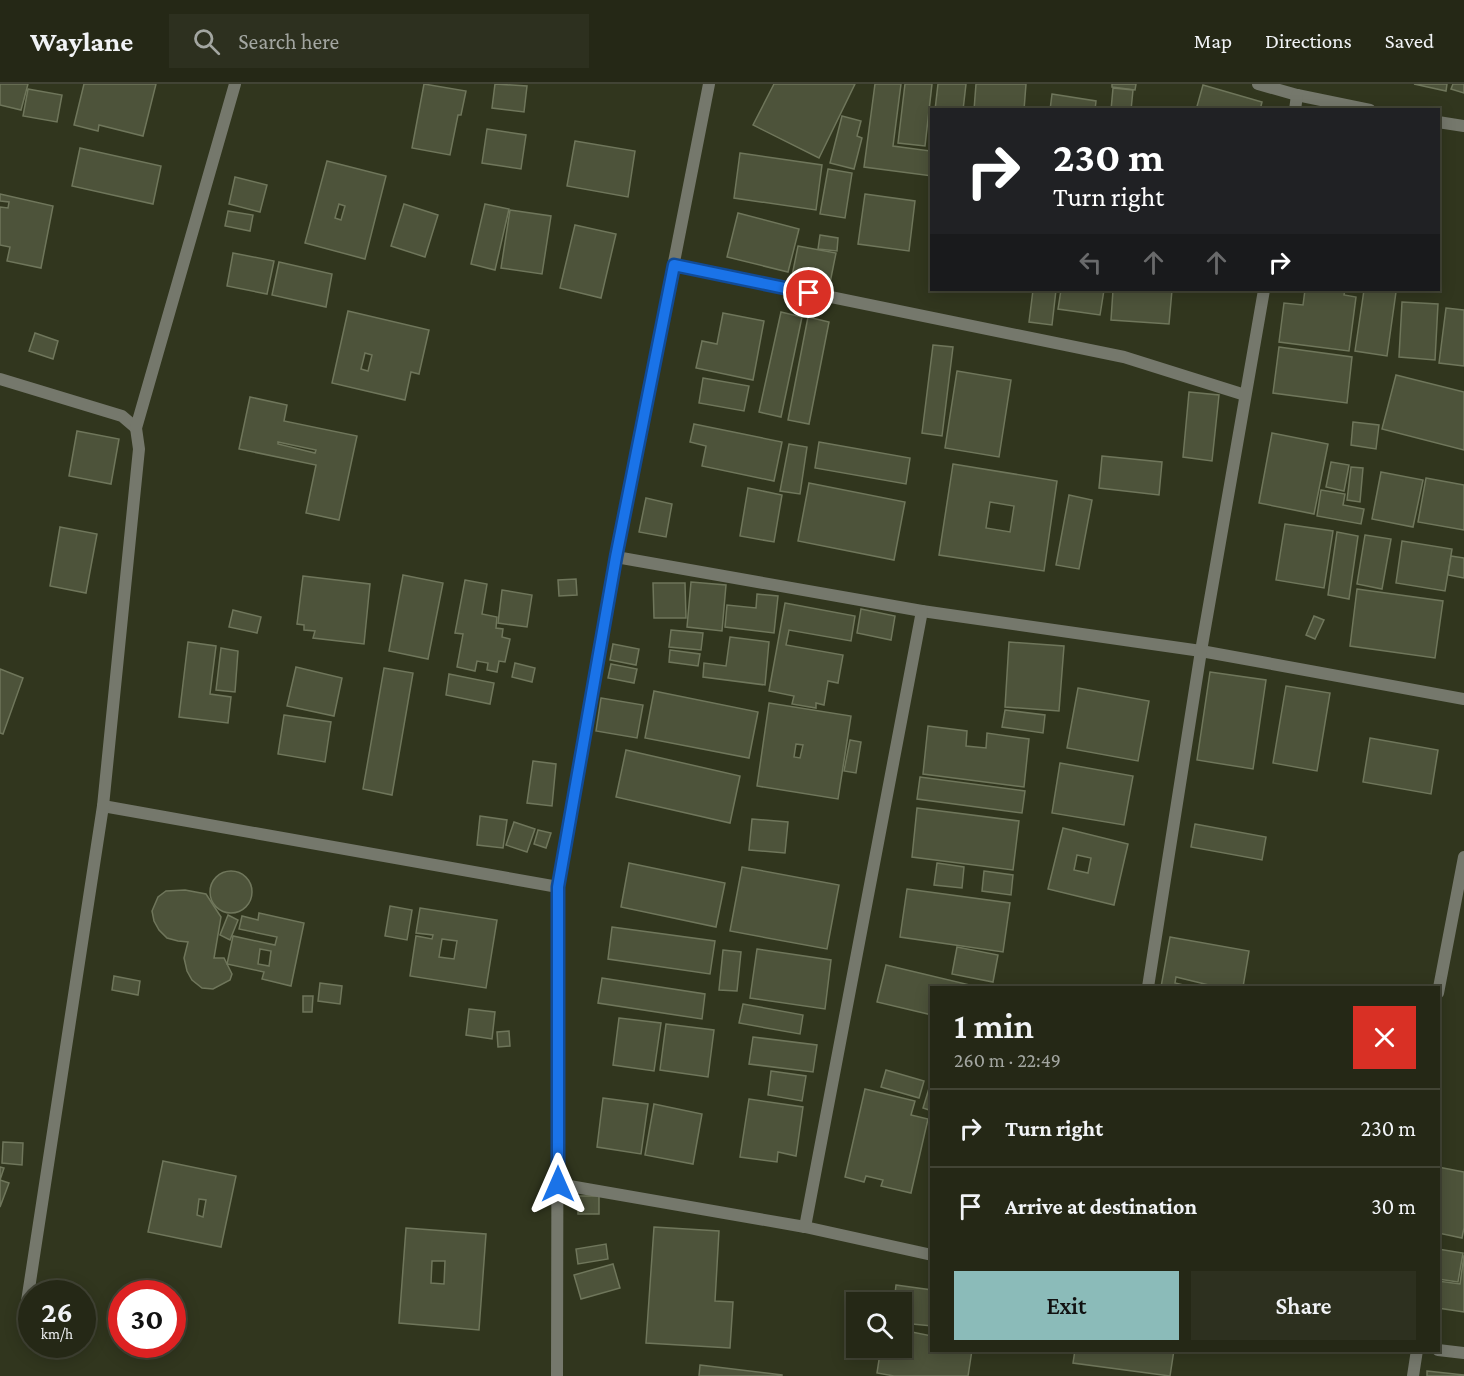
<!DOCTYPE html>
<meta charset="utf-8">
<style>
body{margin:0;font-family:"Crimson Pro",serif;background:#2d301f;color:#f1f3f6;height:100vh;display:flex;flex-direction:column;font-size:22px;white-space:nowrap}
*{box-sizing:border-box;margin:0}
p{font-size:20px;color:#a3a6a1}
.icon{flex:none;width:33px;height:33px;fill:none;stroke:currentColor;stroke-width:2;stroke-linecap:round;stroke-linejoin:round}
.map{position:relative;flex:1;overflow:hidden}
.panel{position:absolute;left:930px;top:902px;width:510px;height:366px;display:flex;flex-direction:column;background:#252816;border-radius:0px;box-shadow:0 3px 15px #0003,0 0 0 2px #424435}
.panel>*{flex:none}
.top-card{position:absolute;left:930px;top:24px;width:510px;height:183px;border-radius:0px;box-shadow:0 3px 15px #0003,0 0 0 2px #424435;background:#202124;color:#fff;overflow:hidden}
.controls{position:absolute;left:846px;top:1208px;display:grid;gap:12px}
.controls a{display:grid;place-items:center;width:66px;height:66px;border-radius:0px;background:#252816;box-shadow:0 3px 15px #0003,0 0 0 2px #424435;font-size:30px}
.speed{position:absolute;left:18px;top:1196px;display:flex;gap:12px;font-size:30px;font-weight:700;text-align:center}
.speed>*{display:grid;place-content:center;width:78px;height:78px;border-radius:50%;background:#252816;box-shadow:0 3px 15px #0003,0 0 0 2px #424435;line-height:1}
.speed small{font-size:15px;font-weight:400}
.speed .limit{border:9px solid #d22;background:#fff;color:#111}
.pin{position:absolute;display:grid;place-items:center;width:51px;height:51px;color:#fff;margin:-26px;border:3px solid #fff;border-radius:50%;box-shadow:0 2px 6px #0007}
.me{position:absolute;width:66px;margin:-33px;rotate:0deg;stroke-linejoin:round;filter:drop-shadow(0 0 4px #0008)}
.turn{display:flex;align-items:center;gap:21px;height:126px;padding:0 24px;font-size:27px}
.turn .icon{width:78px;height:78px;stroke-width:2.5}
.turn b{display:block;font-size:42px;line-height:51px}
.lanes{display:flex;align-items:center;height:57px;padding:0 24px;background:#0003;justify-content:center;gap:30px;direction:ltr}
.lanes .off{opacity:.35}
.round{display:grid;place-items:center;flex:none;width:63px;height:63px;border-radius:0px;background:#2d301f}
.overview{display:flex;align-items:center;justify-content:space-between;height:102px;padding:0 24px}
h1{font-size:36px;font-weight:600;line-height:45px}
.action{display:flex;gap:12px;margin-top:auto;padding:12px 24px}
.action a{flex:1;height:69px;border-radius:0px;background:#8bbbb9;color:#111;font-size:24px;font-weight:600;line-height:69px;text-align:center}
.action a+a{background:#2d301f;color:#f1f3f6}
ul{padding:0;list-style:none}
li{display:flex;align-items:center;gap:18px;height:78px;padding:0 24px;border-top:2px solid #424435}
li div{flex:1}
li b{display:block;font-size:22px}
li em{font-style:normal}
header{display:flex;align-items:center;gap:36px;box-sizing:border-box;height:84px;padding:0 30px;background:#252816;border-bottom:2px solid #424435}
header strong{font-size:28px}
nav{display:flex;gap:33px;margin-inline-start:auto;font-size:21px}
.search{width:420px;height:54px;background:#2d301f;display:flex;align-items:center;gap:15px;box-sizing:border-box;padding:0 21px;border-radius:0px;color:#a3a6a1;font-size:22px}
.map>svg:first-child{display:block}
.building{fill:#4d533a;stroke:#6f765b;stroke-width:1.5;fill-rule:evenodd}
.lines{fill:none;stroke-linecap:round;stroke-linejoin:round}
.street{stroke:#75786c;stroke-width:12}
.route-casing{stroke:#114b97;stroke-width:15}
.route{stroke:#1a73e8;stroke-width:10}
</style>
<header>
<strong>Waylane</strong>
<div class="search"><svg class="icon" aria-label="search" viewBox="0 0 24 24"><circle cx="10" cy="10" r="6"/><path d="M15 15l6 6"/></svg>Search here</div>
<nav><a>Map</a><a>Directions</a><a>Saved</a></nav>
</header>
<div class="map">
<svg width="1464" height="1292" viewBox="0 0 1464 1292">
<rect width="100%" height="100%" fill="#31361e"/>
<g class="building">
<polygon points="0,0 28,0 21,26 0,21"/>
<polygon points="84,0 156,0 143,52 99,41 98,47 74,41"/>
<polygon points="424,0 466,7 461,31 458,31 450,71 412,64"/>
<polygon points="495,0 527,2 524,28 492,24"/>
<polygon points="774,0 855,0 819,74 753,41"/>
<polygon points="875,0 901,0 893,62 930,67 932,51 932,92 864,83"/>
<polygon points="905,0 932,0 925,62 898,59"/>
<polygon points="938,0 966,0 963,26 935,26"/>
<polygon points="976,0 1026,0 1024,26 974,26"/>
<polygon points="1112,0 1136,0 1135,6 1112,3"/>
<polygon points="1414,0 1447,0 1446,7"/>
<polygon points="1453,0 1464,0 1464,9 1451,5"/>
<polygon points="1203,1 1262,18 1260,26 1196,26"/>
<polygon points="1113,4 1133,6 1131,26 1111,26"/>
<polygon points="28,5 62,11 57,38 23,32"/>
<polygon points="1052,10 1096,17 1095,26 1050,26"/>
<polygon points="842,32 861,37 857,52 862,54 854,85 830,79"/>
<polygon points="487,45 526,51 521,85 482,79"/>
<polygon points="575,57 635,67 628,113 567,102"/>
<polygon points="80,64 161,82 153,120 72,102"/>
<polygon points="740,69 822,81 816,126 734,114"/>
<path d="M327 77 386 92 365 175 305 159ZM339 120 345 122 341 136 335 134Z"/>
<polygon points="828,85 852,89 845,134 820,130"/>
<polygon points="235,93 267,101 260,128 229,120"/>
<polygon points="0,110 53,122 41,184 7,177 10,163 0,161 0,123 8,124 9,118 0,117"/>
<polygon points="865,110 915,117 909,167 858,160"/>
<polygon points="404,120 438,131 425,173 391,162"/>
<polygon points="485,120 509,125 495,186 471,180"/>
<polygon points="510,126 551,132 542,190 501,184"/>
<polygon points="228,127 253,131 250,147 225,142"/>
<polygon points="738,129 799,145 788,188 727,173"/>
<polygon points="575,141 616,150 601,214 560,204"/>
<polygon points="820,151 838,154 837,167 818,165"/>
<polygon points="798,162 836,169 830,199 792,192"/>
<polygon points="233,169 274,177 267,210 227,202"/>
<polygon points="279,178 332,190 326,223 272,211"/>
<polygon points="1033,206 1056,206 1052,241 1029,238"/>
<polygon points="1061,206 1104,206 1100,231 1058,225"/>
<polygon points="1113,206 1172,206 1169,240 1111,236"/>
<polygon points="1305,206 1345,206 1344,211 1356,213 1349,267 1279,258 1284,219 1303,221"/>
<polygon points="1364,206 1396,208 1387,272 1355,267"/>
<polygon points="1402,218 1438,220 1435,276 1399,273"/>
<polygon points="1446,224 1464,226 1464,282 1439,279"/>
<path d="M348 227 429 246 419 290 411 288 405 316 332 299ZM365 269 372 271 368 287 361 285Z"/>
<polygon points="781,228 802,233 781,333 759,328"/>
<polygon points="723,229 764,237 753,296 696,284 702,257 717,260"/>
<polygon points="808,233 829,238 809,340 788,336"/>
<polygon points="35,249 58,257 53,275 29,267"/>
<polygon points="933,261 953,263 942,352 922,349"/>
<polygon points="1279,263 1352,273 1347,319 1273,309"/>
<polygon points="957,287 1011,296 999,373 945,364"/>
<polygon points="1396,291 1464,308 1464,366 1382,345"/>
<polygon points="703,294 749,302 744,327 699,319"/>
<polygon points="1189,308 1219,311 1212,377 1183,373"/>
<path d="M250 313 287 321 284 337 357 352 339 436 306 429 316 381 239 365ZM278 358 316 366 315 369 278 360Z"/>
<polygon points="1353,338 1379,341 1376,365 1351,361"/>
<polygon points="694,340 782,358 774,397 702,382 706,362 690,358"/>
<polygon points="77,347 119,355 111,400 69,392"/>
<polygon points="1272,349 1328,360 1314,430 1259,419"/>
<polygon points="819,358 910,374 906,400 815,384"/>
<polygon points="789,360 807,363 800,410 780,407"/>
<polygon points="1102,372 1162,378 1159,411 1099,404"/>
<polygon points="1331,378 1349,381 1344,407 1326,403"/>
<path d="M953 380 1057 397 1044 487 939 471ZM990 418 1014 422 1010 448 986 444Z"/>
<polygon points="1351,383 1363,384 1360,418 1347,416"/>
<polygon points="1381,388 1423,396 1413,443 1372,435"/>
<polygon points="1426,394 1464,401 1464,446 1418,438"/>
<polygon points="809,399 905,418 894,476 798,457"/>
<polygon points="748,404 782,411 774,458 740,452"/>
<polygon points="1321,406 1345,410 1343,421 1364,425 1361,440 1317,432"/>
<polygon points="1069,411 1092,416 1079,485 1056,481"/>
<polygon points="646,414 672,420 666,453 639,448"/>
<polygon points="1285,440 1333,447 1324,504 1276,496"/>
<polygon points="60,443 97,450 86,509 50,502"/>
<polygon points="1337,448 1358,452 1349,515 1328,511"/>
<polygon points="1365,451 1391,455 1382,505 1357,500"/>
<polygon points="1402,457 1452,465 1445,507 1396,499"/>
<polygon points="1451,472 1464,474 1464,494 1448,491"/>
<polygon points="403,491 443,499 428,575 389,567"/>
<polygon points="303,492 370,500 364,560 313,554 315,547 304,546 304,541 297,540"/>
<polygon points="576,495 577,511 559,512 558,496"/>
<polygon points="465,496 487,500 482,530 497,533 496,544 503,545 502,553 510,555 505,578 499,577 497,588 487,586 488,579 477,577 475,587 457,583 463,550 455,549"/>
<polygon points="691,498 726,501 722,547 687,543"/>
<polygon points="653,499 685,499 686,534 654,534"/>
<polygon points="1357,505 1443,517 1435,574 1350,562"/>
<polygon points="502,506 532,511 527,543 498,539"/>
<polygon points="757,510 778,512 774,549 725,543 727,521 756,524"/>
<polygon points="785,519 855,532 851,557 789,546 786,561 843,571 838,599 828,597 824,621 816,619 816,624 792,620 794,612 769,607"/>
<polygon points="861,525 895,532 891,556 857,549"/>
<polygon points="233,526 261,533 257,549 229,543"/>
<polygon points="1314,532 1324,536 1315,555 1306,551"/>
<polygon points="671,546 703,549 701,566 669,563"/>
<polygon points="730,553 769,558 765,601 703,593 704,579 726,582"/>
<polygon points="188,558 216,562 210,610 231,613 228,639 179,633"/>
<polygon points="1009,558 1064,562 1059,627 1005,623"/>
<polygon points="613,560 639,565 636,581 610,576"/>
<polygon points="221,564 238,567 235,608 216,606"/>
<polygon points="670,566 700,570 698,582 669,578"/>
<polygon points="515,579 535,584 532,598 512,593"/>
<polygon points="611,580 637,585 634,599 608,594"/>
<polygon points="296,583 342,594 334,632 287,622"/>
<polygon points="384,584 413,589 392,711 363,705"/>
<polygon points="0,585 23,594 3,650 0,649"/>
<polygon points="1210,588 1266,596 1253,685 1197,676"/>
<polygon points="449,590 494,599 490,620 446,611"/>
<polygon points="1286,602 1330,609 1317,687 1273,679"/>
<polygon points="1078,604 1149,617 1138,677 1067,664"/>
<polygon points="654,607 758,628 749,674 645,654"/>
<polygon points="601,614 643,621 637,654 596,647"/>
<path d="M769 619 851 632 838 715 757 702ZM796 660 803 661 800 674 794 673Z"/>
<polygon points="1005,626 1045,631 1043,649 1002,643"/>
<polygon points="284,631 331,638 325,678 278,670"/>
<polygon points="928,642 967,647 966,662 986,664 987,649 1029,655 1024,703 923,690"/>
<polygon points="1370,654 1438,666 1431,710 1363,698"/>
<polygon points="850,656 861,658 856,689 844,687"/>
<polygon points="626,666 740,692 730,739 616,713"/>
<polygon points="533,677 556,680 552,722 527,719"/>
<polygon points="1060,679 1133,692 1124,741 1052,729"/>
<polygon points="920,693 1025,707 1022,729 917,715"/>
<polygon points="917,724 1019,737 1013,786 912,773"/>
<polygon points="480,732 507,736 503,764 477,761"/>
<polygon points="752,735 788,738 785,769 749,766"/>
<polygon points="514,738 535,745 527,768 506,761"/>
<polygon points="1195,740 1266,753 1262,776 1191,763"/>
<path d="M1063 744 1128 760 1114 821 1048 805ZM1077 771 1091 774 1088 789 1074 786Z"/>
<polygon points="538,746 551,749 546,764 534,760"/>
<polygon points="629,779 725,799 716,843 621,823"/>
<polygon points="937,779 964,783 962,804 934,801"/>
<polygon points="742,783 839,801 827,865 730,847"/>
<circle cx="231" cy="808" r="21"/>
<polygon points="984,787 1013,791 1011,811 982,807"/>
<polygon points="907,805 1010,819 1003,868 900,853"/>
<polygon points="185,806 206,810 221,833 214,874 224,874 232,890 230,896 213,905 202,904 192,896 187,887 184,874 188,858 178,857 167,854 159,846 154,837 152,827 158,813 166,807"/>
<polygon points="390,822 412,826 407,856 385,852"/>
<path d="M420 824 497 836 486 904 410 892 416 852 432 855 433 851 416 849ZM442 855 457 857 454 875 439 873Z"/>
<path d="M259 829 304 839 291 902 262 895 264 888 227 880 233 852 275 861 277 853 239 845 242 832 258 836ZM260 865 271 867 269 882 258 880Z"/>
<polygon points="228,831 238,836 230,856 220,851"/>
<polygon points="612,843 715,857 710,890 608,875"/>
<polygon points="1170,853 1249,867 1243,903 1217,903 1176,893 1175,899 1192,903 1161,903"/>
<polygon points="957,863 998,871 993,898 952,890"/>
<polygon points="757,865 831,876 825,925 750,914"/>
<polygon points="723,866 741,868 737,907 719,906"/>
<polygon points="886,881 970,901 970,903 932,903 932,931 877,918"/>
<polygon points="114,892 140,897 138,911 112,906"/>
<polygon points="602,894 705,910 702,935 598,919"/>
<polygon points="320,899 342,902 340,920 318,917"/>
<polygon points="303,912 313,912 312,928 303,928"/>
<polygon points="743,920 803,931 800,950 739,939"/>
<polygon points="469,925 495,928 492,955 466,951"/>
<polygon points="619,934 661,939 654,987 613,981"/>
<polygon points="666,940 714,946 708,993 660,986"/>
<polygon points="509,947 510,962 498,963 497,948"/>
<polygon points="753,953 817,961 813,988 749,980"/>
<polygon points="886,986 924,997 919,1014 881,1003"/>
<polygon points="771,987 806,992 802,1017 768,1011"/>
<polygon points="930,1001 932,1001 932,1027 923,1024"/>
<polygon points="865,1005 915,1017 911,1031 928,1035 911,1109 881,1102 883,1096 866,1092 864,1098 845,1093"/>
<polygon points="603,1014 648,1020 641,1070 597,1063"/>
<polygon points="749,1015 803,1023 796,1072 778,1068 777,1078 740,1073"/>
<polygon points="654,1020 702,1030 693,1080 645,1071"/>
<polygon points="3,1058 23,1059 22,1081 2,1079"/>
<path d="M163 1077 236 1092 221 1163 148 1148ZM199 1115 206 1116 203 1133 197 1131Z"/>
<polygon points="0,1083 4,1084 0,1096 9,1099 0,1123"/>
<polygon points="1438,1083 1464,1088 1464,1144 1462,1154 1438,1149"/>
<rect x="578" y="1112" width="21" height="18"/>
<polygon points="654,1143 719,1147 715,1217 733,1218 730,1264 646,1259"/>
<path d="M406 1144 486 1150 479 1246 399 1239ZM432 1177H445L444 1200 431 1199Z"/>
<polygon points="606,1160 608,1175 578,1180 576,1165"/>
<polygon points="1438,1165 1463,1169 1458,1198 1438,1195"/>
<polygon points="1464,1171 1464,1228 1438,1224 1438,1197 1460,1200"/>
<polygon points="613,1180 620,1204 581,1215 574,1191"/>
<polygon points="896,1201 932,1206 932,1242 902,1239 902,1218 894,1218"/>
<polygon points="902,1246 932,1252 932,1266 972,1266 968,1292 894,1292 877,1289 881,1263 902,1263"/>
<polygon points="1075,1266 1174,1266 1170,1292 1073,1279"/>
<polygon points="700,1281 782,1291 782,1292 699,1292"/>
<polygon points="1427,1287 1464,1291 1464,1292 1427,1292"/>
</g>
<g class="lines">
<g class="street">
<polyline points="1258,0 1297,11 1370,26"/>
<polyline points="1295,26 1297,11"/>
<polyline points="1438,38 1464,42"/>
<polyline points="674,181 1124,273 1245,311"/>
<polyline points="0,295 122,332 136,344"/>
<polyline points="616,473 922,527 1201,567 1464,615"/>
<polyline points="103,722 558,803"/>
<polyline points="1148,903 1201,567 1264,206"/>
<polyline points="1438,909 1464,773"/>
<polyline points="558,1100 805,1143 932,1171"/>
<polyline points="805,1143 922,527"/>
<polyline points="26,1224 103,722 139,365 136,344 235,0"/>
<polyline points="1438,1266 1464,1269"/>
<polyline points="557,1292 558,803 616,473 709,0"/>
<polyline points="1413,1292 1417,1266"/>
</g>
</g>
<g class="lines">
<g class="route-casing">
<polyline id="route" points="558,1100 558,803 616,473 674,181 809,209"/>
</g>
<use href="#route" class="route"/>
</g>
</svg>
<div class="controls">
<a><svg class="icon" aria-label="search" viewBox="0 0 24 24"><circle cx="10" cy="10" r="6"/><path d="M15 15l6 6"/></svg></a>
</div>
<div class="speed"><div>26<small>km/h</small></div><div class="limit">30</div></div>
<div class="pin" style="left:809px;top:209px;background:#d93025"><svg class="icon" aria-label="arrive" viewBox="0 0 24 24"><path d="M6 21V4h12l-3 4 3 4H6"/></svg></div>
<svg class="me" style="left:558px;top:1100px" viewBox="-20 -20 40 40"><path d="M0-17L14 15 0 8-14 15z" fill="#1a73e8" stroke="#fff" stroke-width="4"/></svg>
<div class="top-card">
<div class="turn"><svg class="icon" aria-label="right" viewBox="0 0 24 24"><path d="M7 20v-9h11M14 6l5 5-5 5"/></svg><div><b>230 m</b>Turn right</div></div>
<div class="lanes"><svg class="icon off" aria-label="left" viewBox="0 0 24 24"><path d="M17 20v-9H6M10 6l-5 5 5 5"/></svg><svg class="icon off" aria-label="ahead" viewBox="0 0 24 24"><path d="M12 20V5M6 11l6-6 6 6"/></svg><svg class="icon off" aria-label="ahead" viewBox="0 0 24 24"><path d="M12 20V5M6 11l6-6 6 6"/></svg><svg class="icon" aria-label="right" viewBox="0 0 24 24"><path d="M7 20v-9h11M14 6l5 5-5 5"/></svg></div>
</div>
<section class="panel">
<div class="overview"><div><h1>1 min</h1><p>260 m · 22:49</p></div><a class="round" style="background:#d93025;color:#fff"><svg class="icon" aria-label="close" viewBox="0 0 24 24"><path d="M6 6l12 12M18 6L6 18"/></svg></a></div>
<ul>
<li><svg class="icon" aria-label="right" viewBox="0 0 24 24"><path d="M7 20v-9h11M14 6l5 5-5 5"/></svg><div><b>Turn right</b></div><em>230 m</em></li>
<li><svg class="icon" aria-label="arrive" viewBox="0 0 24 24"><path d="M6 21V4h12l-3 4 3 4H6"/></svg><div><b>Arrive at destination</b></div><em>30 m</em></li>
</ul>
<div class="action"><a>Exit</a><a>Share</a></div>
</section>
</div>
